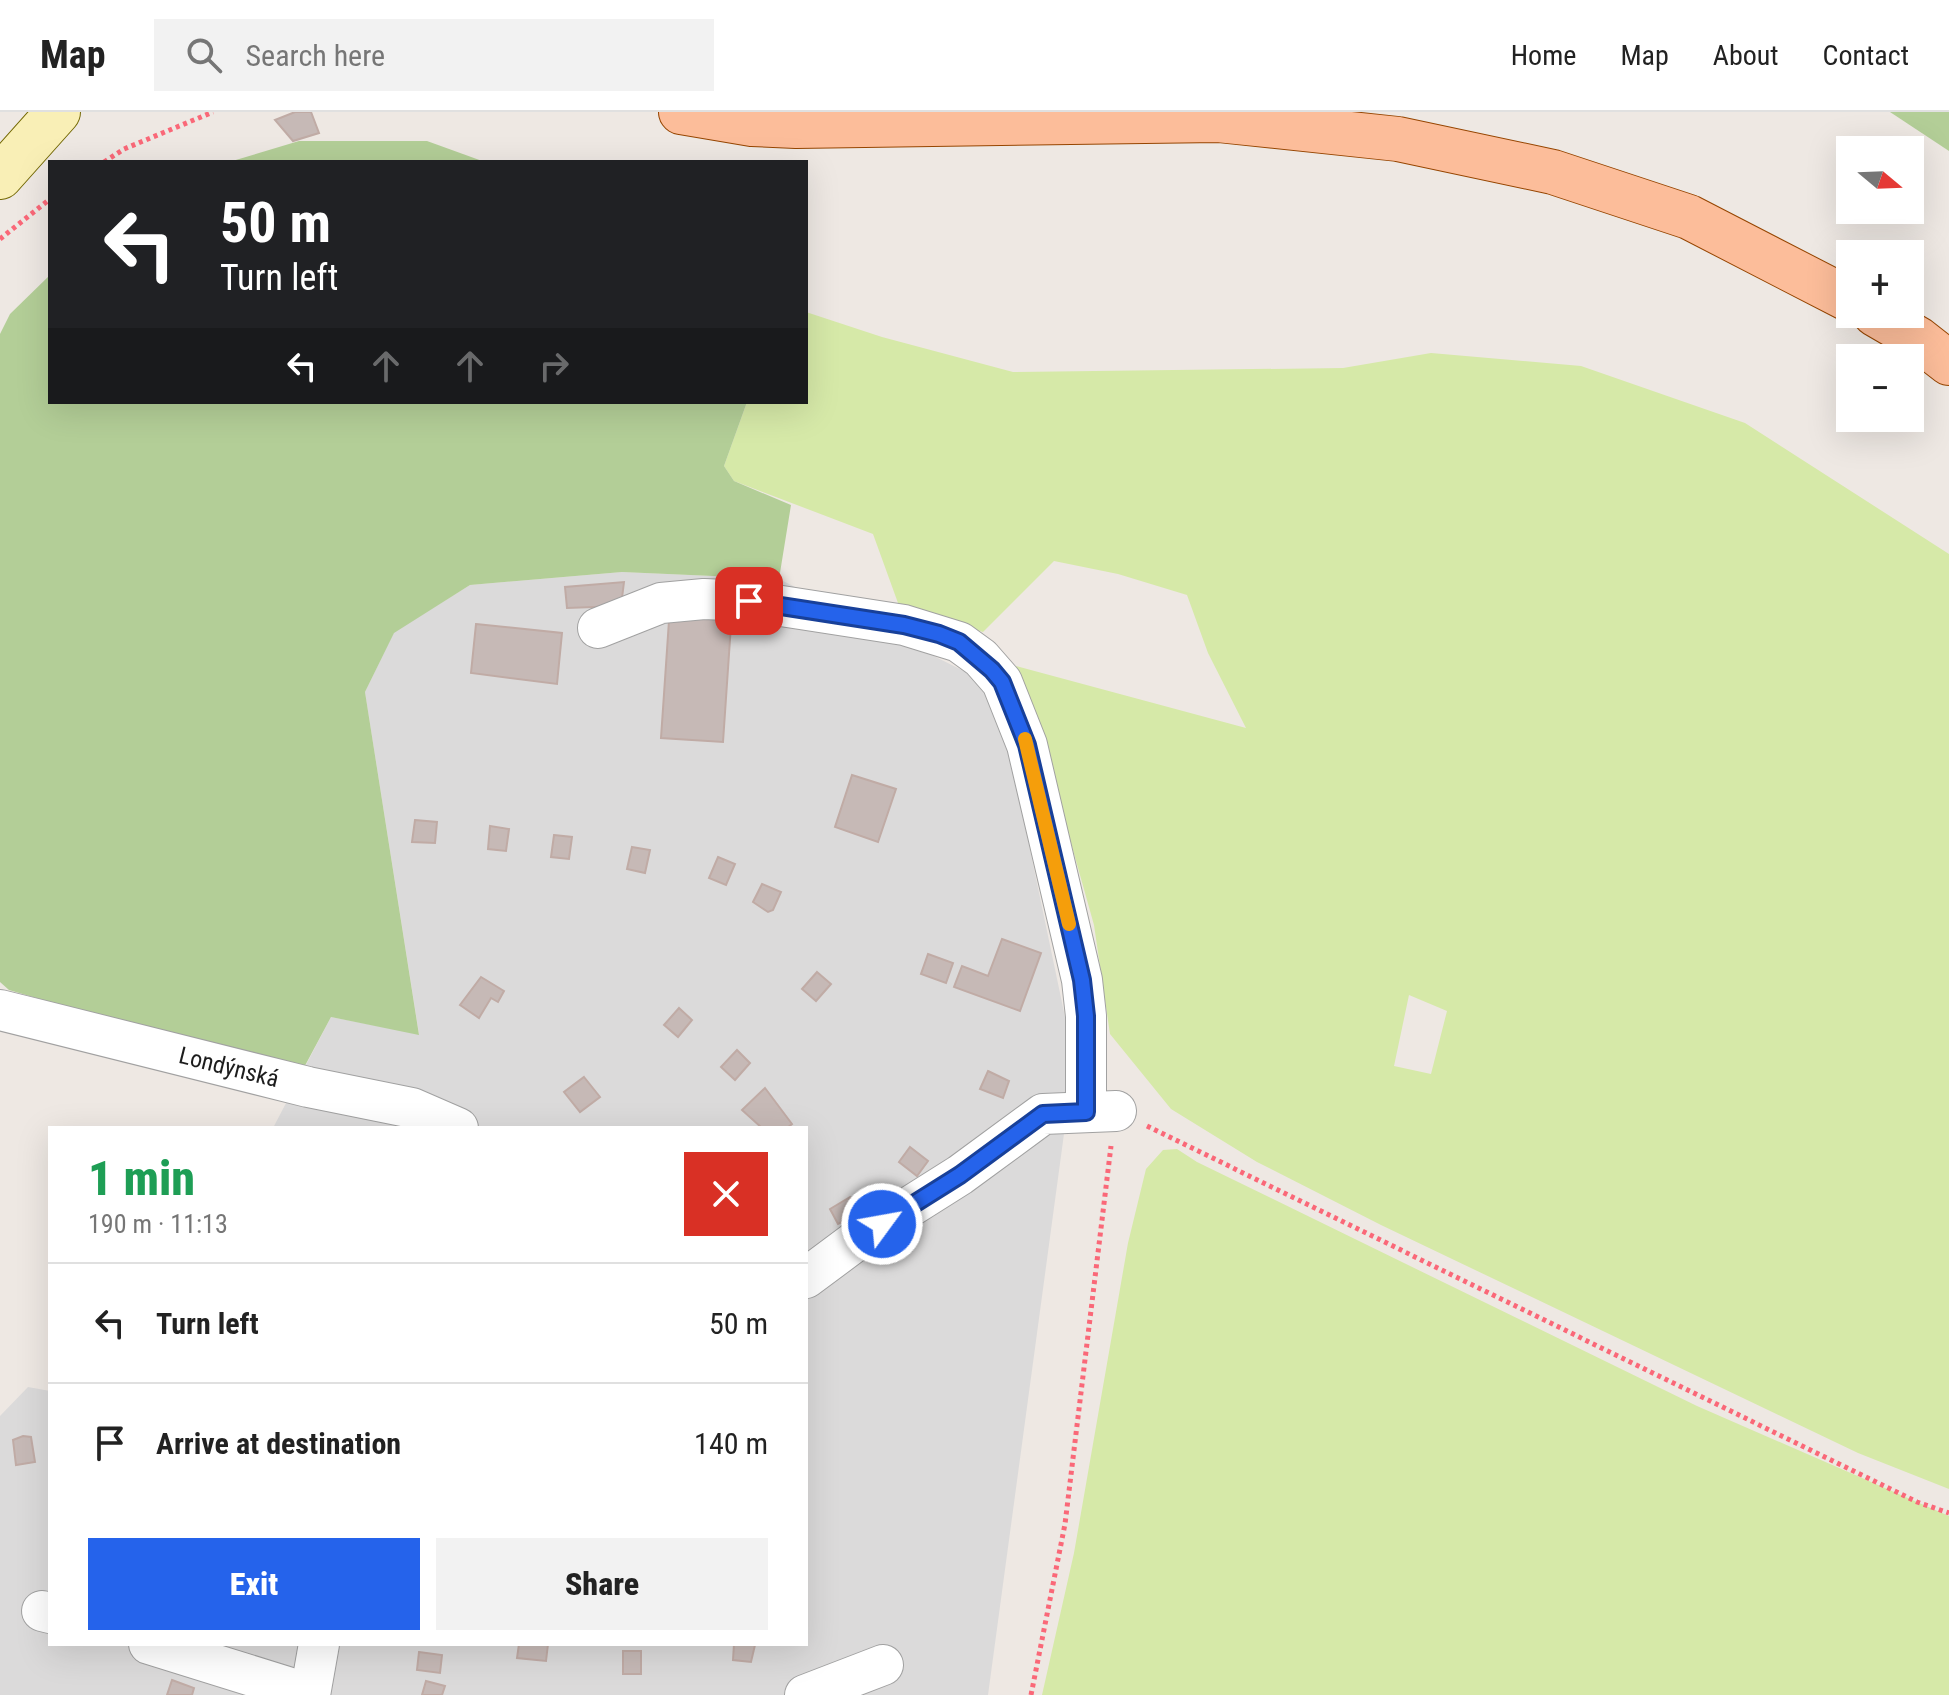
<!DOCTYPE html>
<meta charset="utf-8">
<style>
body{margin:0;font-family:"Roboto Condensed",sans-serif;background:#f2f2f2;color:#222;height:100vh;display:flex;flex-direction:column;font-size:30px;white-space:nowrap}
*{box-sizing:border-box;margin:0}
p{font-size:26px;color:#767676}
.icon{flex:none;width:44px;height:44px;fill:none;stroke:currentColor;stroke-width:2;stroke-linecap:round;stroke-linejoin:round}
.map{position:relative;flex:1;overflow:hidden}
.sheet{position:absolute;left:48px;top:1014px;width:760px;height:520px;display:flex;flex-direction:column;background:#fff;border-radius:0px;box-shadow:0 8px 32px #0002}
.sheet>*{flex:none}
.banner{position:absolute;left:48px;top:48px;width:760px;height:244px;border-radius:0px;box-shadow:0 8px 32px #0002;background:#202124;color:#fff;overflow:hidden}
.needle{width:52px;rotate:109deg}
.fabs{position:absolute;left:1836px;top:24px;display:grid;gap:16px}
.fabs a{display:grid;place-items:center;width:88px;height:88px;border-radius:0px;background:#fff;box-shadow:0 8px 32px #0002;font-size:40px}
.pin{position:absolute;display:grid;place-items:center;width:68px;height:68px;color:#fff;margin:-34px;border-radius:16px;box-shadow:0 4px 12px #0006}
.me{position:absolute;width:88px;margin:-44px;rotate:58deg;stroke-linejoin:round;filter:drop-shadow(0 0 6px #0008)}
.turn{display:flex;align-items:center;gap:28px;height:168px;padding:0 40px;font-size:36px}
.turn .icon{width:104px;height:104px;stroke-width:2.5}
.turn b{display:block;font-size:56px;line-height:68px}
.lanes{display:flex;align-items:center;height:76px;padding:0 40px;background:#0003;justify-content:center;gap:40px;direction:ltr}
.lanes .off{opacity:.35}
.round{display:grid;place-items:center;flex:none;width:84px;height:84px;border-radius:0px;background:#f2f2f2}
.summary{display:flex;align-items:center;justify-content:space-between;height:136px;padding:0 40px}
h1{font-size:48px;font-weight:800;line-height:60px;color:#1e9e55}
.button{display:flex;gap:16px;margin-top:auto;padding:16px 40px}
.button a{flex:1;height:92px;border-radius:0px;background:#2563eb;color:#fff;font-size:32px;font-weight:800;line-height:92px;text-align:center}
.button a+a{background:#f2f2f2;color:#222}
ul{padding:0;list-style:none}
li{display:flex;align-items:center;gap:24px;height:120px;padding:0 40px;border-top:2px solid #e0e0e0}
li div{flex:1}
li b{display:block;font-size:30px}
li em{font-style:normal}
header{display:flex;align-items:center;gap:48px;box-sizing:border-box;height:112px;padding:0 40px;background:#fff;border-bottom:2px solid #e0e0e0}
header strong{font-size:38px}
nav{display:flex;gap:44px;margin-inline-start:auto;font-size:28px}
.search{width:560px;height:72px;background:#f2f2f2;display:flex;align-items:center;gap:20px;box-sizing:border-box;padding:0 28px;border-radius:0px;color:#767676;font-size:30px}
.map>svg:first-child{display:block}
.residential{fill:#dbdada}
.grass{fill:#d6e9a8;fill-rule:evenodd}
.forest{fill:#b3ce97}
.building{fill:#c6b9b6;stroke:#c0aba5;stroke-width:2}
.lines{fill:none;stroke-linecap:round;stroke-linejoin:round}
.street-casing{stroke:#a1a1a1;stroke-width:42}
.secondary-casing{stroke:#746904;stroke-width:46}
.primary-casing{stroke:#964500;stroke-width:46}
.path{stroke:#fa6878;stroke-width:5;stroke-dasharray:4 4;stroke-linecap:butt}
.street{stroke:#fff;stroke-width:40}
.secondary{stroke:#f9efb6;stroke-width:44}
.primary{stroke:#fcbd9a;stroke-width:44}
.route-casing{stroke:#184099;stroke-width:20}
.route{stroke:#2563eb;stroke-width:14}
.slow{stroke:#f59e0b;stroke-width:14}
.labels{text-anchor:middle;stroke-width:8;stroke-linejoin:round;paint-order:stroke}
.street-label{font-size:24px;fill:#1d1d1d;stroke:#fff}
</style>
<header>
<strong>Map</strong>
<div class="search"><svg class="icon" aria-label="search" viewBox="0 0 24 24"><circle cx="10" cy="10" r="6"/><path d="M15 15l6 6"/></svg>Search here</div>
<nav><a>Home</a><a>Map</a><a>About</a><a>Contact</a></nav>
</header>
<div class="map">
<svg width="1949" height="1583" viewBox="0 0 1949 1583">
<rect width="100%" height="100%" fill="#eee8e3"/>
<polygon class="residential" points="622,460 779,467 996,575 1074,948 988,1583 0,1583 0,1304 28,1275 50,1279 50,1532 806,1532 806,1016 273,1016 331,905 419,922 365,580 394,520 470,473"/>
<g class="grass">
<path d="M806 200 882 225 1013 260 1343 256 1431 241 1581 254 1745 311 1949 442V1377L1858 1341 1381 1113 1257 1050 1171 997 1110 922 1094 813 1050 656 1016 554 1246 616 1208 541 1187 483 1118 462 1054 449 983 520 898 491 873 422 734 369 724 354 747 290H806ZM1409 883 1447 899 1431 962 1394 954Z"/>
<polygon points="1177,1037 1197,1050 1697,1294 1949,1404 1949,1583 1042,1583 1074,1441 1128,1131 1146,1057 1163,1038"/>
</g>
<g class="forest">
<polygon points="1890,0 1949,0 1949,39"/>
<polygon points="299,29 427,29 485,50 229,50"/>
<polygon points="50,163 50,290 747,290 724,354 734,369 791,393 779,467 622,460 470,473 394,521 365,580 419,923 331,905 300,963 9,878 0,870 0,222 10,202"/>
</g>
<g class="building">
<polygon points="295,0 311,0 319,21 293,29 275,8"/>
<polygon points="624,470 621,494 567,496 565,475"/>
<polygon points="670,494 732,498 723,630 661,626"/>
<polygon points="476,512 562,521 557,572 471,561"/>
<polygon points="852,663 896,677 878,730 835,715"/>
<polygon points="415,708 437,710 435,731 412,730"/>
<polygon points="490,714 509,717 506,739 488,737"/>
<polygon points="554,723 572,725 569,747 551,745"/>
<polygon points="632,735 650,738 645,761 627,757"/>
<polygon points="718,745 735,752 726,773 709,766"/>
<polygon points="762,772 781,780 773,798 768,800 753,790"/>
<polygon points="1002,827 1041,841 1020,899 954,875 962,854 988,864"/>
<polygon points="928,842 953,851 946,871 921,862"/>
<polygon points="817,860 831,872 816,889 802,877"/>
<polygon points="481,865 504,879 498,890 491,886 479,906 460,893"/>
<polygon points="679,896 692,908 678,925 664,913"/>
<polygon points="737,938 750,951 735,968 721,955"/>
<polygon points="988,959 1009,969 1003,986 980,977"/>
<polygon points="584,965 600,985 580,1000 564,980"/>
<polygon points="765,976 792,1012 787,1016 762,1016 742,998"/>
<polygon points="910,1035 928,1049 917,1064 899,1050"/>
<polygon points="850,1085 860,1101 838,1112 830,1097"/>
<polygon points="23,1324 31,1325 35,1350 16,1353 13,1328"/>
<polygon points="519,1532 548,1532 546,1549 517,1546"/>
<polygon points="734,1532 755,1533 751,1550 733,1548"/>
<rect x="623" y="1539" width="18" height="23"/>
<polygon points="419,1540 442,1543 440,1561 417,1558"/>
<polygon points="172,1568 194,1576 192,1583 167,1583"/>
<polygon points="426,1569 445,1574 442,1583 422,1583"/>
</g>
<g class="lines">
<g class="street-casing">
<g id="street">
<polyline points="598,516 661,491 704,487 749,489 904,513 959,530 981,546 1002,570 1027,633 1082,868 1086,904 1086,1000"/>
<path id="s1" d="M0 898 308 975 412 996 458 1016"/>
<polyline points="806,1166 857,1128 960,1063 1043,1002 1116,999"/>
<polyline points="42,1499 50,1501"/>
<polyline points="149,1532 310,1582"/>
<polyline points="310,1583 319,1532"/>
<polyline points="805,1583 883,1553"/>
</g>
</g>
<g class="secondary-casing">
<polyline id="secondary" points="0,65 58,0"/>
</g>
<g class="primary-casing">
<g id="primary">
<polyline points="681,0 752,12 796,14 1218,8 1398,27 1553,60 1689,105 1850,188"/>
<polyline points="1875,202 1918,227 1949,251"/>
</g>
</g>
<g class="path">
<polyline points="104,50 124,37 213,0"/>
<polyline points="0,127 50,87"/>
<polyline points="1147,1014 1917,1390 1949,1401"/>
<polyline points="1031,1583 1065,1412 1111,1034"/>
</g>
<use href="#street" class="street"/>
<use href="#secondary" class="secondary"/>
<use href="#primary" class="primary"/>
</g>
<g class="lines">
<g class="route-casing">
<polyline id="route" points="749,489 904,513 939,522 959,530 992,558 1002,570 1027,633 1082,868 1086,904 1086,1000 1043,1002 960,1063 882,1112"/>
</g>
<use href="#route" class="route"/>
<polyline class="slow" points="1025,627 1069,812"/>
</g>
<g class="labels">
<g class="street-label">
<text dy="8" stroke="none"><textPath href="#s1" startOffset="236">Londýnská</textPath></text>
</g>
</g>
</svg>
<div class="fabs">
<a><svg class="needle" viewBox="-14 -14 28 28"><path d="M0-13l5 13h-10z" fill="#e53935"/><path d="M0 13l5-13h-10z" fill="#767676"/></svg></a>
<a>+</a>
<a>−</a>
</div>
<div class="pin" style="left:749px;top:489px;background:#d93025"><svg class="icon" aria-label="arrive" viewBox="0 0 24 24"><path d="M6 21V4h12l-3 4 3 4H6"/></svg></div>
<svg class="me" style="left:882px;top:1112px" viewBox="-20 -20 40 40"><circle r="17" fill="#2563eb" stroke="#fff" stroke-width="3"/><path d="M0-11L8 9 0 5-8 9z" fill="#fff"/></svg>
<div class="banner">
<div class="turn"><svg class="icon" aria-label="left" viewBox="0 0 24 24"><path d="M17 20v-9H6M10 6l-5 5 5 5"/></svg><div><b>50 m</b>Turn left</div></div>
<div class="lanes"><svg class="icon" aria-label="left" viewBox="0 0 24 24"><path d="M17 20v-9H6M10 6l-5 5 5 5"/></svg><svg class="icon off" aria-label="ahead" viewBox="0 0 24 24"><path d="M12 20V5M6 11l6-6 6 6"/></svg><svg class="icon off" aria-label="ahead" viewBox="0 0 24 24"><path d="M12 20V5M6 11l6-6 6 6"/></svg><svg class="icon off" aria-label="right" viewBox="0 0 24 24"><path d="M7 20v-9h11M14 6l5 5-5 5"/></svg></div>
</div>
<section class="sheet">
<div class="summary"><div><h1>1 min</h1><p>190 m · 11:13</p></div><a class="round" style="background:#d93025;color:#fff"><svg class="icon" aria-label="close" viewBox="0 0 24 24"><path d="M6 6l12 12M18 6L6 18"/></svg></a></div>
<ul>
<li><svg class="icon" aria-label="left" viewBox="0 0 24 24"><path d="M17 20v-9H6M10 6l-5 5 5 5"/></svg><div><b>Turn left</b></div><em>50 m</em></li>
<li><svg class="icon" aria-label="arrive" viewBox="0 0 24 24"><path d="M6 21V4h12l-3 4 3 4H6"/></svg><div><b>Arrive at destination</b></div><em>140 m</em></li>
</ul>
<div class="button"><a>Exit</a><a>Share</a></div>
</section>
</div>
